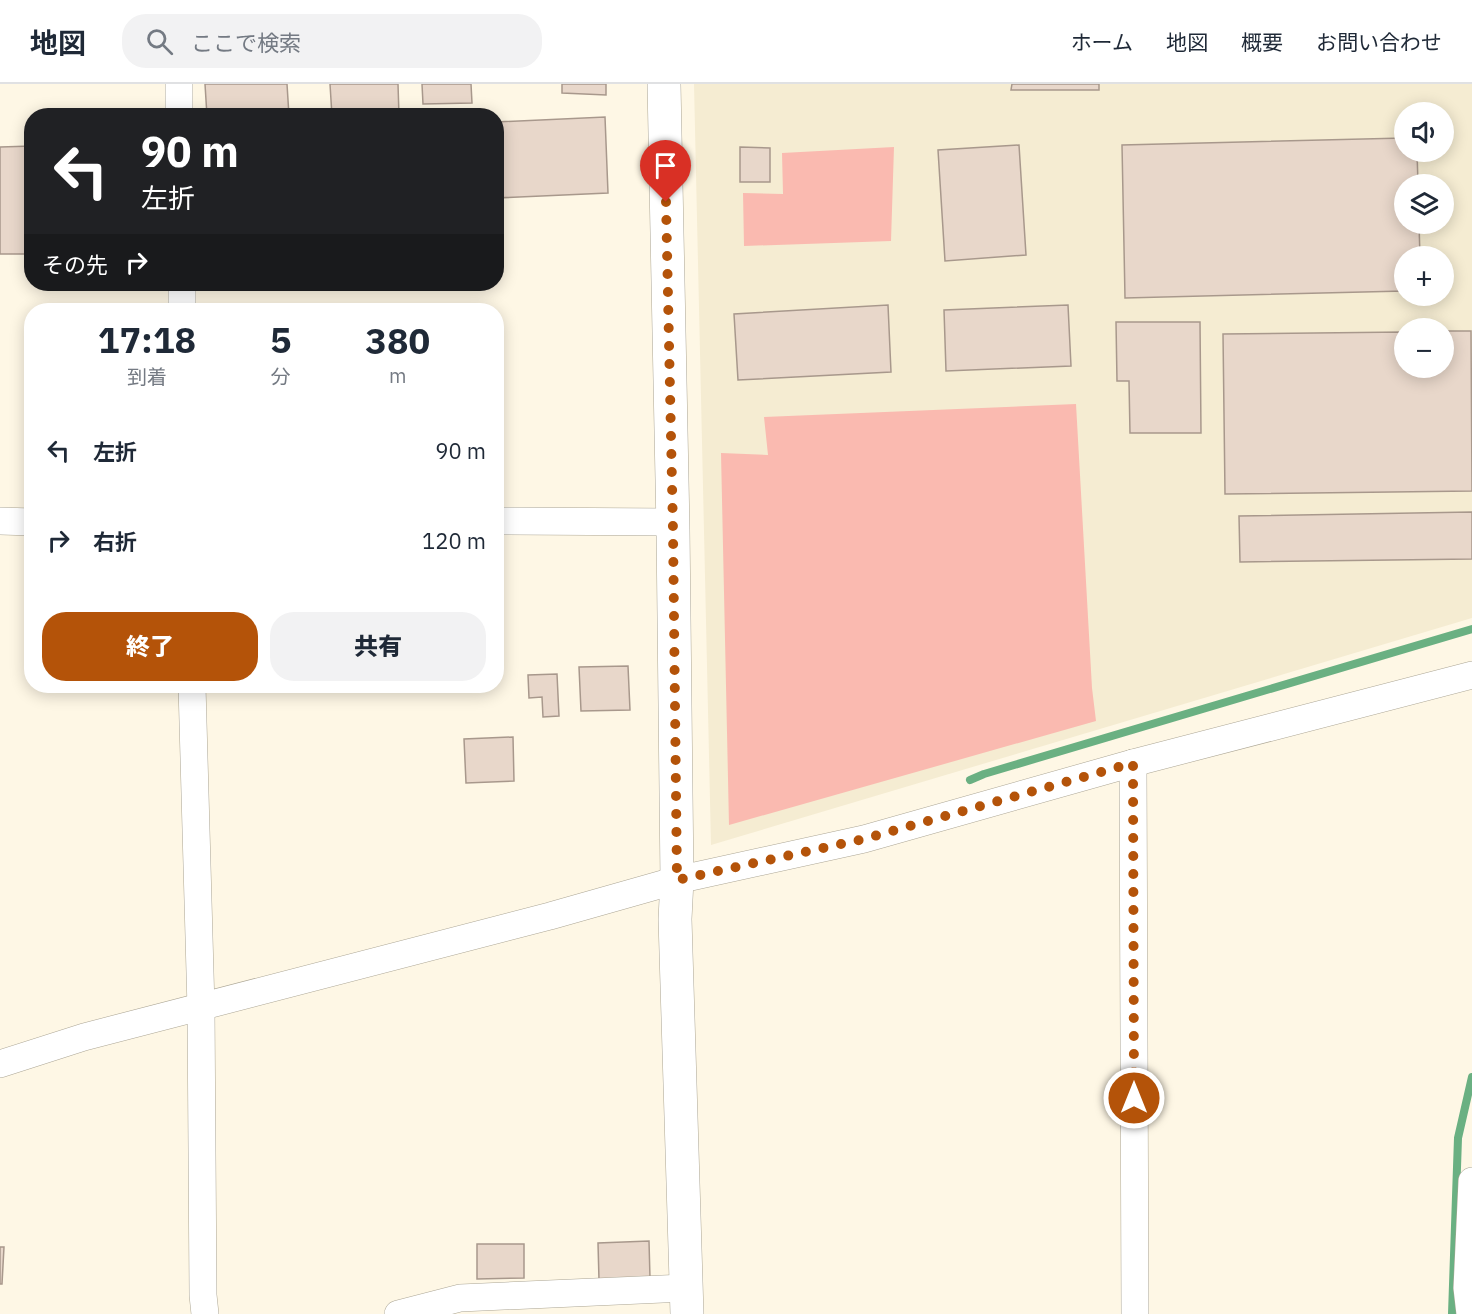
<!DOCTYPE html>
<html lang="ja">
<meta charset="utf-8">
<style>
body{margin:0;font-family:"IBM Plex Sans","Noto Sans JP",sans-serif;background:#f2f2f3;color:#1f2937;height:100vh;display:flex;flex-direction:column;font-size:22px;white-space:nowrap}
*{box-sizing:border-box;margin:0}
p{font-size:20px;color:#747a83}
.icon{flex:none;width:33px;height:33px;fill:none;stroke:currentColor;stroke-width:2;stroke-linecap:round;stroke-linejoin:round}
.map{position:relative;flex:1;overflow:hidden}
.side{position:absolute;left:24px;top:219px;width:480px;height:390px;display:flex;flex-direction:column;background:#fff;border-radius:24px;box-shadow:0 3px 15px #0003}
.side>*{flex:none}
.hud{position:absolute;left:24px;top:24px;width:480px;height:183px;border-radius:24px;box-shadow:0 3px 15px #0003;background:#202124;color:#fff;overflow:hidden}
.controls{position:absolute;left:1394px;top:18px;display:grid;gap:12px}
.controls a{display:grid;place-items:center;width:60px;height:60px;border-radius:50%;background:#fff;box-shadow:0 3px 15px #0003;font-size:30px}
.pin{position:absolute;display:grid;place-items:center;width:51px;height:51px;color:#fff;margin:-62px -26px;border-radius:50% 50% 50% 0;rotate:-45deg;box-shadow:0 0 6px #0007}
.pin .icon{rotate:45deg}
.me{position:absolute;width:66px;margin:-33px;rotate:0deg;stroke-linejoin:round;filter:drop-shadow(0 0 4px #0008)}
.turn{display:flex;align-items:center;gap:21px;height:126px;padding:0 18px;font-size:27px}
.turn .icon{width:78px;height:78px;stroke-width:2.5}
.turn b{display:block;font-size:42px;line-height:51px}
.then{display:flex;align-items:center;height:57px;padding:0 18px;background:#0003;gap:12px;font-size:22px}
.eta{display:flex;justify-content:space-evenly;align-items:center;height:102px;text-align:center}
.eta b{font-size:36px;font-weight:800;line-height:42px}
.primary-button{display:flex;gap:12px;margin-top:auto;padding:12px 18px}
.primary-button a{flex:1;height:69px;border-radius:24px;background:#b45309;color:#fff;font-size:24px;font-weight:800;line-height:69px;text-align:center}
.primary-button a+a{background:#f2f2f3;color:#1f2937}
ul{padding:0;list-style:none}
li{display:flex;align-items:center;gap:18px;height:90px;padding:0 18px}
li div{flex:1}
li b{display:block;font-size:22px}
li em{font-style:normal}
header{display:flex;align-items:center;gap:36px;box-sizing:border-box;height:84px;padding:0 30px;background:#fff;border-bottom:2px solid #e0e1e3}
header strong{font-size:28px}
nav{display:flex;gap:33px;margin-inline-start:auto;font-size:21px}
.search{width:420px;height:54px;background:#f2f2f3;display:flex;align-items:center;gap:15px;box-sizing:border-box;padding:0 21px;border-radius:24px;color:#747a83;font-size:22px}
.map>svg:first-child{display:block}
.built{fill:#f5ecd2;fill-rule:evenodd}
.green{fill:#fabab0}
.lines{fill:none;stroke-linecap:round;stroke-linejoin:round}
.stream{stroke:#6ab082;stroke-width:8}
.building{fill:#e8d7ca;stroke:#a8988c;stroke-width:1.5}
.street-casing{stroke:#aca695;stroke-width:28}
.secondary-casing{stroke:#aca695;stroke-width:34}
.street{stroke:#fff;stroke-width:27}
.secondary{stroke:#fff;stroke-width:33}
.route{stroke:#b45309;stroke-width:10;stroke-dasharray:0 18}
</style>
<header>
<strong>地図</strong>
<div class="search"><svg class="icon" aria-label="search" viewBox="0 0 24 24"><circle cx="10" cy="10" r="6"/><path d="M15 15l6 6"/></svg>ここで検索</div>
<nav><a>ホーム</a><a>地図</a><a>概要</a><a>お問い合わせ</a></nav>
</header>
<div class="map">
<svg width="1472" height="1230" viewBox="0 0 1472 1230">
<rect width="100%" height="100%" fill="#fef7e5"/>
<path class="built" d="M694 0H1472V534L711 761ZM1404 28H1443V68H1404ZM1404 100H1443V140H1404ZM1404 172H1443V212H1404ZM1404 244H1443V284H1404Z"/>
<g class="green">
<polygon points="894,63 891,157 744,162 743,109 783,110 782,69"/>
<polygon points="1076,320 1092,604 1096,637 729,741 721,369 768,371 764,333"/>
</g>
<g class="lines">
<g class="stream">
<polyline points="970,696 984,690 1472,545"/>
<polyline points="1452,1230 1458,1054 1472,993"/>
</g>
</g>
<g class="building">
<polygon points="205,0 287,0 289,32 207,32"/>
<polygon points="330,0 398,0 399,32 332,32"/>
<polygon points="422,0 471,0 472,19 423,20"/>
<polygon points="562,0 606,0 606,11 562,9"/>
<polygon points="1012,0 1099,0 1099,6 1011,6"/>
<polygon points="605,33 608,109 496,114 496,38"/>
<polygon points="1404,54 1404,68 1417,68 1418,100 1404,100 1404,140 1419,140 1420,172 1404,172 1404,207 1125,214 1122,61"/>
<polygon points="1019,61 1026,171 945,177 938,66"/>
<polygon points="32,62 32,170 0,170 0,63"/>
<polygon points="740,63 770,64 770,98 740,98"/>
<polygon points="888,221 891,288 738,296 734,230"/>
<polygon points="1068,221 1071,282 946,287 944,226"/>
<polygon points="1116,238 1200,238 1201,349 1130,349 1129,297 1117,297"/>
<polygon points="1443,247 1471,247 1472,407 1225,410 1223,250 1404,248 1404,284 1443,284"/>
<polygon points="1472,428 1472,475 1240,478 1239,432"/>
<polygon points="628,582 630,626 581,627 579,583"/>
<polygon points="557,590 559,632 543,633 542,613 529,614 528,591"/>
<polygon points="513,653 514,697 466,699 464,655"/>
<polygon points="649,1157 650,1194 599,1196 598,1159"/>
<polygon points="477,1160 524,1160 524,1194 477,1195"/>
<polygon points="0,1163 4,1163 2,1200 0,1200"/>
</g>
<g class="lines">
<g class="street-casing">
<g id="street">
<polyline points="179,0 179,32"/>
<polyline points="182,200 182,226"/>
<polyline points="0,437 32,438"/>
<polyline points="496,437 673,438"/>
<polyline points="192,602 201,924 203,1211 205,1230"/>
<polyline points="1133,679 1135,1230"/>
<polyline points="0,980 84,953 550,832 677,796 864,755 1133,679 1472,591"/>
<polyline points="398,1230 460,1214 685,1204"/>
<polyline points="1470,1230 1467,1204 1472,1097"/>
</g>
</g>
<g class="secondary-casing">
<polyline id="secondary" points="664,0 673,445 677,796 675,835 687,1230"/>
</g>
<use href="#street" class="street"/>
<use href="#secondary" class="secondary"/>
</g>
<g class="lines">
<polyline class="route" points="666,118 673,446 677,796 864,755 1133,679 1134,1014"/>
</g>
</svg>
<div class="controls">
<a><svg class="icon" aria-label="sound" viewBox="0 0 24 24"><path d="M4 9h4l5-4v14l-5-4H4zM17 9q2 3 0 6"/></svg></a>
<a><svg class="icon" aria-label="layers" viewBox="0 0 24 24"><path d="M12 4l9 5-9 5-9-5zM3 14l9 5 9-5"/></svg></a>
<a>+</a>
<a>−</a>
</div>
<div class="pin" style="left:666px;top:118px;background:#d93025"><svg class="icon" aria-label="arrive" viewBox="0 0 24 24"><path d="M6 21V4h12l-3 4 3 4H6"/></svg></div>
<svg class="me" style="left:1134px;top:1014px" viewBox="-20 -20 40 40"><circle r="17" fill="#b45309" stroke="#fff" stroke-width="3"/><path d="M0-11L8 9 0 5-8 9z" fill="#fff"/></svg>
<div class="hud">
<div class="turn"><svg class="icon" aria-label="left" viewBox="0 0 24 24"><path d="M17 20v-9H6M10 6l-5 5 5 5"/></svg><div><b>90 m</b>左折</div></div>
<div class="then">その先<svg class="icon" aria-label="right" viewBox="0 0 24 24"><path d="M7 20v-9h11M14 6l5 5-5 5"/></svg></div>
</div>
<section class="side">
<div class="eta">
<div><b>17:18</b><p>到着</p></div>
<div><b>5</b><p>分</p></div>
<div><b>380</b><p>m</p></div>
</div>
<ul>
<li><svg class="icon" aria-label="left" viewBox="0 0 24 24"><path d="M17 20v-9H6M10 6l-5 5 5 5"/></svg><div><b>左折</b></div><em>90 m</em></li>
<li><svg class="icon" aria-label="right" viewBox="0 0 24 24"><path d="M7 20v-9h11M14 6l5 5-5 5"/></svg><div><b>右折</b></div><em>120 m</em></li>
</ul>
<div class="primary-button"><a>終了</a><a>共有</a></div>
</section>
</div>
